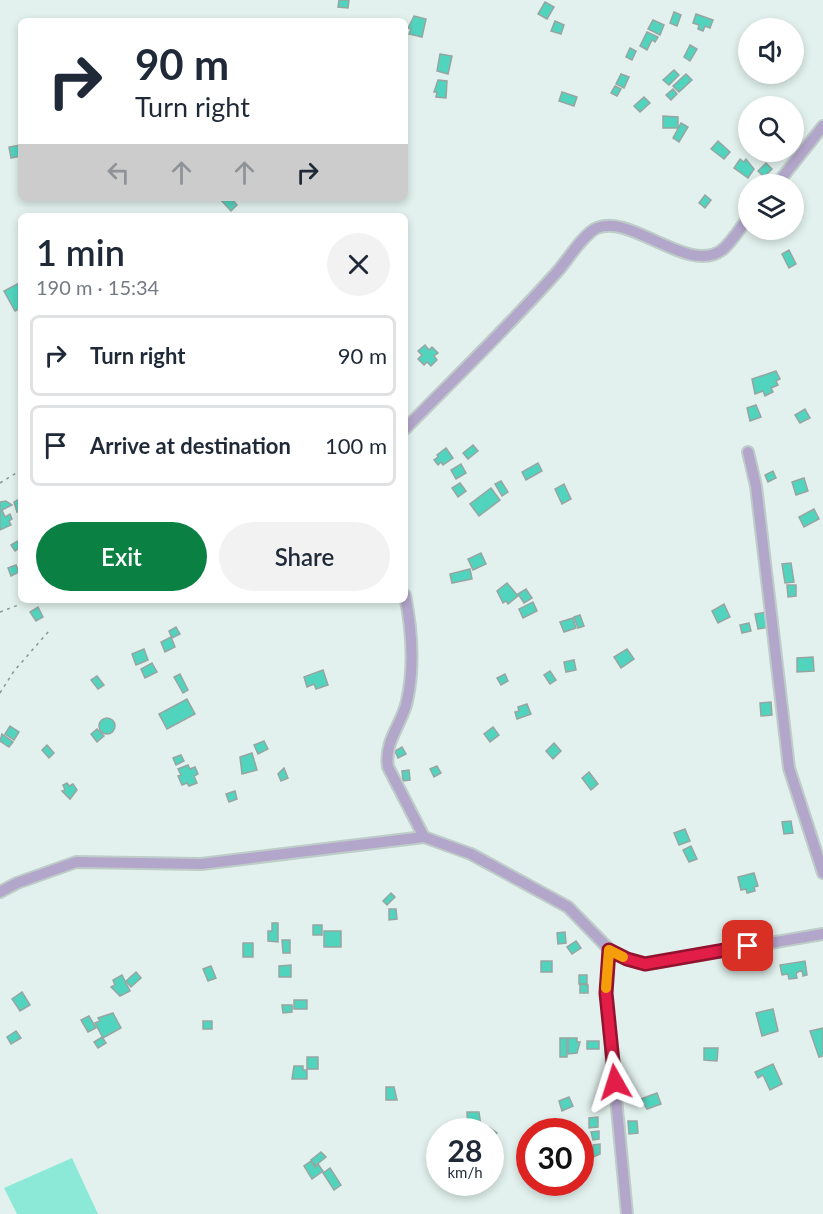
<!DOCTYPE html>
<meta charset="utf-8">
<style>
body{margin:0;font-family:Lato,sans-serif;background:#f2f2f3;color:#1f2937;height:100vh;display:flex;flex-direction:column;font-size:22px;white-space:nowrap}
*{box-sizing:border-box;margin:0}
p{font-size:20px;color:#747a83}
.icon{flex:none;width:33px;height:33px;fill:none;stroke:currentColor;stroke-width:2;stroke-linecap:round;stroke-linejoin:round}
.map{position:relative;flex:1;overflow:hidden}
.panel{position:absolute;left:18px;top:213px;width:390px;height:390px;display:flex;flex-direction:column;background:#fff;border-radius:9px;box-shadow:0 3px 9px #0003}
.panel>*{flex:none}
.guide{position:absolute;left:18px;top:18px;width:390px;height:183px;border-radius:9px;box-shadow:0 3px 9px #0003;background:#fff;color:#1f2937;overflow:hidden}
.buttons{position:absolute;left:738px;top:18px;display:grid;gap:12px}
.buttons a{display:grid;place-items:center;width:66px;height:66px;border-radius:50%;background:#fff;box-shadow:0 3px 9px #0003;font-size:30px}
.speed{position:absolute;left:426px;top:1118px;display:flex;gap:12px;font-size:30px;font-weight:700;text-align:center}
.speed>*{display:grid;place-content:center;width:78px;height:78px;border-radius:50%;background:#fff;box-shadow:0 3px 9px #0003;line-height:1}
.speed small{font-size:15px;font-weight:400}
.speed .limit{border:9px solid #d22;background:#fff;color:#111}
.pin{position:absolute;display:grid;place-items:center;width:51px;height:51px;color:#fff;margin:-26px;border-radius:12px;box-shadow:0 3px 9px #0006}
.me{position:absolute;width:66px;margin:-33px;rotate:354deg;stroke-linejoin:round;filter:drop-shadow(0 0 4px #0008)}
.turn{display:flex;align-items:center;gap:21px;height:126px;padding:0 18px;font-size:27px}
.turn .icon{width:78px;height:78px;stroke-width:2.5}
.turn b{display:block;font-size:42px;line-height:51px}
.lanes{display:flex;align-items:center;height:57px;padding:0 18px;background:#0003;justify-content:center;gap:30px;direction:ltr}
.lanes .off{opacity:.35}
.round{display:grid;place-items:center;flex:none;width:63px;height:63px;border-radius:32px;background:#f2f2f3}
.head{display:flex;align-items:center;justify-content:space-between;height:102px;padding:0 18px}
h1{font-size:36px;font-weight:600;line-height:45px}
.action{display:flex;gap:12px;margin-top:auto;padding:12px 18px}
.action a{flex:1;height:69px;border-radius:36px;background:#0b8043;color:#fff;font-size:24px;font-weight:600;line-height:69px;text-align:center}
.action a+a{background:#f2f2f3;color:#1f2937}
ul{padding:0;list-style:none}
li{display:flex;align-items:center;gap:18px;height:81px;margin:0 12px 9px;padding:0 6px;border:3px solid #e0e1e3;border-radius:9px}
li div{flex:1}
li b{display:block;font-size:22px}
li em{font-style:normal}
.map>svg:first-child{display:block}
.green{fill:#8de9d7}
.building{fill:#50d4be;stroke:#97a5a2;stroke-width:1.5}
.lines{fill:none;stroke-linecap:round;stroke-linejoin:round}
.street-casing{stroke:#bfcdc9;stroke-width:14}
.path{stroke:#8b9693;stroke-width:1.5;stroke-dasharray:3 4.5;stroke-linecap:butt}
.street{stroke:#b3a6cb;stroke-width:10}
.route-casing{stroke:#92132f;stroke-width:15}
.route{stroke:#e11d48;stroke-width:10}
.slow{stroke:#f59e0b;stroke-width:10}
</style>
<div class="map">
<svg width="823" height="1214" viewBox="0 0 823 1214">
<rect width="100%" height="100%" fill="#e2f1ed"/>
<polygon class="green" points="72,1158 98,1214 17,1214 4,1188"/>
<g class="building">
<polygon points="339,0 349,0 348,8 338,7"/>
<polygon points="545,2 554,7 547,19 538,14"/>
<polygon points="674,12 681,15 677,26 670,23"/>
<polygon points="696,14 713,20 710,28 705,26 703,31 698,29 699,25 693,23"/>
<polygon points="414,16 426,19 422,37 409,34 411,29 408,28"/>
<polygon points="653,20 664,25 660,35 648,29"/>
<polygon points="555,21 564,25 561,34 551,31"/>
<polygon points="647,32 658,37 655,42 652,40 647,50 640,46"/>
<polygon points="690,45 697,49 690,61 684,57"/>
<polygon points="630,48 636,51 632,60 626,57"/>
<polygon points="440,54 452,56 448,74 437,71"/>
<polygon points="674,70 679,75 669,85 663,80"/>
<polygon points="621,74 629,77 624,88 616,84"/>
<polygon points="686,74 692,80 679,92 673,86"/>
<polygon points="438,80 447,81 446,98 436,97 437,92 434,92"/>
<polygon points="615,86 621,89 617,96 611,93"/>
<polygon points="673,89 677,94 671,100 666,95"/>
<polygon points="562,92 577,97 574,106 559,101"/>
<polygon points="644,97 650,103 640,112 634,106"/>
<polygon points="663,116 678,117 678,128 663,128"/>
<polygon points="681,123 688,127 679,142 673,138"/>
<polygon points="718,141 730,152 724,159 711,149"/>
<polygon points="21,145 21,156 11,158 9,147"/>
<polygon points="740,159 744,162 746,159 754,169 748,178 734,168"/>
<polygon points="766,163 772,169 764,177 758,171"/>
<polygon points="705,195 711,200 705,208 699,203"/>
<polygon points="219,198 231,198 237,205 231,211"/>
<polygon points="789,250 796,264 789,268 782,254"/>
<polygon points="21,282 21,299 18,301 21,308 15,311 4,291"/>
<polygon points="425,345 429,350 432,347 438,353 434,356 437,360 431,366 427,362 424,365 418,359 422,355 418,351"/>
<polygon points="776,371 780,379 776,381 778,385 771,388 773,392 765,396 763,391 755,394 752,379"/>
<polygon points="756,405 761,417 750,421 747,408"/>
<polygon points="805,409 810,418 800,423 795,415"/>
<polygon points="473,445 478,451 468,459 463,453"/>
<polygon points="446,448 453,458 443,465 441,462 438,465 434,460 438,457 437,455"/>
<polygon points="538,463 542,471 526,480 522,472"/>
<polygon points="461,464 466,473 456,479 451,470"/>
<polygon points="773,471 776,478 768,482 765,475"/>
<polygon points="804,478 808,491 796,495 792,482"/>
<polygon points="501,481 508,492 502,496 495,484"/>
<polygon points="460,483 466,491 458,497 452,488"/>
<polygon points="564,484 571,499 562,504 555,489"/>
<polygon points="491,488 500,500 479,516 470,504"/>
<polygon points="21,498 21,511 17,512 14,502"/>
<polygon points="6,501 12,505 2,510 5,517 10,514 12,519 9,521 11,525 0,530 0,502"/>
<polygon points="814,509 819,519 804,527 799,517"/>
<polygon points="21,539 21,547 15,551 11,545"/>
<polygon points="481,553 486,564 473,570 468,559"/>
<polygon points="791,563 794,582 785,583 782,564"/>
<polygon points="16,565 19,572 11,576 8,568"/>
<polygon points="470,569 472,579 452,583 450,574"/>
<polygon points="507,583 518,596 508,604 506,601 503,603 497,591"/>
<polygon points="787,585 796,585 796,596 788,597"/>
<polygon points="526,589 532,598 524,603 518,594"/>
<polygon points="533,602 537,611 523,618 519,609"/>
<polygon points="724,604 730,617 718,623 712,611"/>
<polygon points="38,607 43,617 36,621 30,612"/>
<polygon points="767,612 770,627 758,629 755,614"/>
<polygon points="580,615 584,626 578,628 574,617"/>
<polygon points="573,618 576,628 564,632 560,622"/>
<polygon points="749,623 751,631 742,633 740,625"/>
<polygon points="176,627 180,634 172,638 169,631"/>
<polygon points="171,637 175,647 165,652 161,642"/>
<polygon points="144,649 148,660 136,665 132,654"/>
<polygon points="627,649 634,659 621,668 614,657"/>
<polygon points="813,657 814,671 797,672 797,658"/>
<polygon points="574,660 576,670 566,672 564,662"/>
<polygon points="152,663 157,672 145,678 141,669"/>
<polygon points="323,670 328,685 316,689 314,684 307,687 304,677"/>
<polygon points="550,671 556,680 550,684 544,675"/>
<polygon points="180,674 188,690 183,693 174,677"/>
<polygon points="505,674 508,681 501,685 497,678"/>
<polygon points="97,676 104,685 98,689 91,680"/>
<polygon points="187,699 195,714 167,729 159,714"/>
<polygon points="771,702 772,715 761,716 760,703"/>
<polygon points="527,704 531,714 517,719 515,712 519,711 518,707"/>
<circle cx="107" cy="726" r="8"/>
<polygon points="10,726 19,732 14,740 5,734"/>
<polygon points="493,727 499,735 490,742 484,734"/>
<polygon points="97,729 104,736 97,742 91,734"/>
<polygon points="2,734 13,742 9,747 0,741"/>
<polygon points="264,741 268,749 258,754 254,745"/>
<polygon points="554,743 561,751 553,759 546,751"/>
<polygon points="47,745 54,753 49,758 42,750"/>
<polygon points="402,747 406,754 398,758 395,751"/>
<polygon points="252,753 257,770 242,774 240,757"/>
<polygon points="181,755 184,761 176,765 173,758"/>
<polygon points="188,765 190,769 195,767 198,774 194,776 197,783 189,786 187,783 182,785 178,776 181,775 178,769"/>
<polygon points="437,766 441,773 434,777 430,769"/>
<polygon points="284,768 288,778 281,781 278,774"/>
<polygon points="409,770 410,780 403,781 402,771"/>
<polygon points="589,772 598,784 591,790 582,778"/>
<polygon points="67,783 69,786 73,784 77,790 70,799 62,791 65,790 63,785"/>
<polygon points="235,791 237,799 229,802 226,794"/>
<polygon points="791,821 793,833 784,834 782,822"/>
<polygon points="685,829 690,841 679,845 674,833"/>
<polygon points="691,846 697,859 689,862 683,850"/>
<polygon points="754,873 758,886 754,887 755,891 747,893 746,889 741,890 738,877"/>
<polygon points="391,893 395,897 387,905 383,901"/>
<polygon points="389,909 396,909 397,919 389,920"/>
<polygon points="272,923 278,923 278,942 268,941 268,931 272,931"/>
<rect x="313" y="925" width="9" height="10"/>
<rect x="324" y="931" width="17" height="16"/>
<polygon points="565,932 566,943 558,944 557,933"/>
<polygon points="282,940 290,940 290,953 283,953"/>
<polygon points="576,941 581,948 572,954 567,947"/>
<rect x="243" y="943" width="10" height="14"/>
<rect x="541" y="961" width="11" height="11"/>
<polygon points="805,961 807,975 803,976 802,970 796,973 797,978 789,979 788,974 782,975 780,965"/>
<polygon points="291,965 291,977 279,977 279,966"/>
<polygon points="211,966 216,978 208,981 203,969"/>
<polygon points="136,972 141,978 131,987 126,981"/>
<polygon points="122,975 130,991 120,996 111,987 115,985 113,980"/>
<rect x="579" y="975" width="8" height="9"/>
<polygon points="580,984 588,985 588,993 580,993"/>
<polygon points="22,992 30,1005 20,1011 12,999"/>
<rect x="294" y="1000" width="13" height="9"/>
<polygon points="282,1005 292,1005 292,1012 283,1013"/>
<polygon points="773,1009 778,1031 762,1036 756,1013"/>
<polygon points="113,1013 121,1028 103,1038 95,1023 100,1021 98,1018"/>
<polygon points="89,1016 96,1028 88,1032 81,1020"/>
<rect x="203" y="1021" width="9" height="8"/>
<polygon points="823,1028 823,1056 819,1057 810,1031"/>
<polygon points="16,1031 21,1038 11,1044 7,1037"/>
<polygon points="102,1037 106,1043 98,1048 94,1042"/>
<rect x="560" y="1038" width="7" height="19"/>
<polygon points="568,1038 577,1038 577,1042 580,1042 577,1053 568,1054"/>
<rect x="587" y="1041" width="12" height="8"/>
<polygon points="704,1048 718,1048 717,1061 704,1060"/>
<rect x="307" y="1057" width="11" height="12"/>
<polygon points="773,1064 782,1084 770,1090 763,1075 758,1078 755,1072"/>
<polygon points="294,1066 303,1066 303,1070 307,1070 307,1079 292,1079"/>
<polygon points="386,1087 394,1087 397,1100 386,1100"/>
<polygon points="657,1093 661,1104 647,1109 641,1099"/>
<polygon points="569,1097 573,1106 562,1111 559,1101"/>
<polygon points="467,1112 479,1112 481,1126 479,1126 479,1130 468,1130"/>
<polygon points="598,1117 598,1127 589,1128 589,1118"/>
<polygon points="628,1121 637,1121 638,1133 629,1134"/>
<polygon points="489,1127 497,1133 490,1143 490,1131 485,1131"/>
<polygon points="599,1131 599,1139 593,1140 591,1132"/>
<polygon points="600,1144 600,1154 593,1157 593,1145"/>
<polygon points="321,1152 326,1157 315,1166 311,1160"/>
<polygon points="311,1161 315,1167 318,1164 323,1171 312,1179 304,1166"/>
<polygon points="330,1168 341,1185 334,1190 323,1173"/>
</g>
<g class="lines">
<g class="street-casing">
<g id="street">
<polyline points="777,184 823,126"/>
<path d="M405 429C456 377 509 326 557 272 567 261 584 233 597 228 630 213 689 275 722 250 732 242 740 228 748 218"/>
<polyline points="748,452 756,486 789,768 823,873"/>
<path d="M405 595C412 630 415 665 407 701 402 725 384 740 388 767L424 837"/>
<polyline points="0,892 17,883 76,862 201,864 424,837 471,854 568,907 609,949 627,959 645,964 659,962 823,934"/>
<polyline points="609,949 606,993 627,1214"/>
</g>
</g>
<g class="path">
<polyline points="0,483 21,470"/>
<polyline points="0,612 21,604"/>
<polyline points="0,693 14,671 49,631"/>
</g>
<use href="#street" class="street"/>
</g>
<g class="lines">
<g class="route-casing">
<polyline id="route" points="615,1082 606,993 609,950 627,959 645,964 748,946"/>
</g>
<use href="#route" class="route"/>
<polyline class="slow" points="606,988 609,950 623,957"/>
</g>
</svg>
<div class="buttons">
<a><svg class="icon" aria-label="sound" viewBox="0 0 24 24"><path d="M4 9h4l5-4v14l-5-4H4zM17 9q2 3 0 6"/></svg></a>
<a><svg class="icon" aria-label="search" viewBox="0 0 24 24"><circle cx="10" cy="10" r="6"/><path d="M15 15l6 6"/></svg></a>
<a><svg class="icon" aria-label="layers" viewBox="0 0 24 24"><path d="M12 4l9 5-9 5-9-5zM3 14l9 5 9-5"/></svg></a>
</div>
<div class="speed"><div>28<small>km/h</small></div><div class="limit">30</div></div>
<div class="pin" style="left:748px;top:946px;background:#d93025"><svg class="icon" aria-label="arrive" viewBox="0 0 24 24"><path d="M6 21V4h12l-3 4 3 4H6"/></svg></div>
<svg class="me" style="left:615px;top:1082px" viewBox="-20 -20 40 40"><path d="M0-17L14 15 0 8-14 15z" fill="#e11d48" stroke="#fff" stroke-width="4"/></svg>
<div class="guide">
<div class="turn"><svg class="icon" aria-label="right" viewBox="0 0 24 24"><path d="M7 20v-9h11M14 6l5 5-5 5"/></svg><div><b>90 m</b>Turn right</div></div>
<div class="lanes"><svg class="icon off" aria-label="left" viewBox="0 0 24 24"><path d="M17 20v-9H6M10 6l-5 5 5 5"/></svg><svg class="icon off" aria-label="ahead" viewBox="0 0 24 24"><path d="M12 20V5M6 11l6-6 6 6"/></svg><svg class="icon off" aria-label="ahead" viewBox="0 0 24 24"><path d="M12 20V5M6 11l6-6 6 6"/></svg><svg class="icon" aria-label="right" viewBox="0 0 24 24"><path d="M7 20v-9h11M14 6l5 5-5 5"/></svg></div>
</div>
<section class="panel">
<div class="head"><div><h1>1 min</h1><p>190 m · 15:34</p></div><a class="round"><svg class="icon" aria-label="close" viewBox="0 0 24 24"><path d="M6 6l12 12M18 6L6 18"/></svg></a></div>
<ul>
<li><svg class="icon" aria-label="right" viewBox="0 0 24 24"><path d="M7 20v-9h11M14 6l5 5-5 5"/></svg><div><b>Turn right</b></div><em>90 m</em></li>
<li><svg class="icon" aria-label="arrive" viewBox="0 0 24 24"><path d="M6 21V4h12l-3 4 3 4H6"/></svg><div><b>Arrive at destination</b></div><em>100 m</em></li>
</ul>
<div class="action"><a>Exit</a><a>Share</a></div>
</section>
</div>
